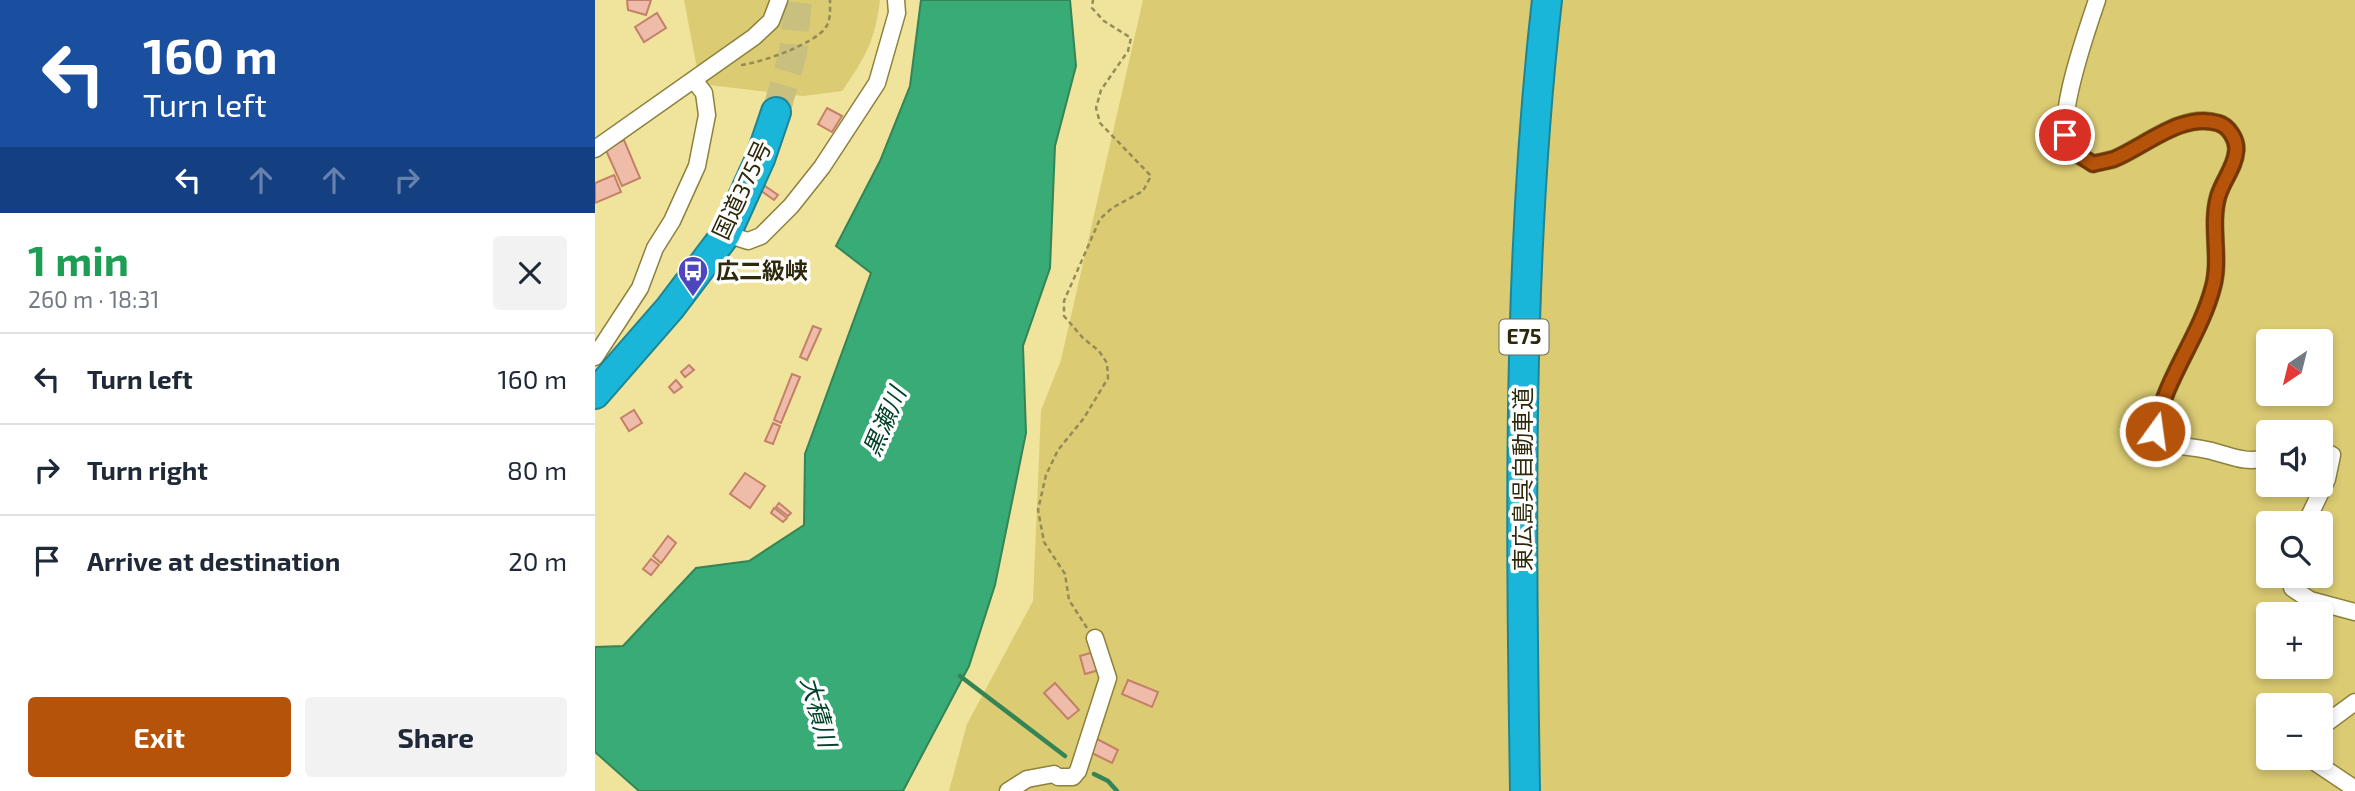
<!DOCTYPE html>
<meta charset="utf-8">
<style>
body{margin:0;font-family:"Exo 2","Noto Sans JP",sans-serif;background:#f2f2f3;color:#1f2937;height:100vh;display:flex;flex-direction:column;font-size:26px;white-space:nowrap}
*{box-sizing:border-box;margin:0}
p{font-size:23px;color:#747a83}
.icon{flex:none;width:38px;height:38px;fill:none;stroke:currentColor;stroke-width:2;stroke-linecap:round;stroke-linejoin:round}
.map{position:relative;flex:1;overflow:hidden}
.side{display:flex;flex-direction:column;background:#fff;width:595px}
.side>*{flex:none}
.hud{background:#1a4fa0;color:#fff;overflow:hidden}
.needle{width:46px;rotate:215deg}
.controls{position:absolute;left:1661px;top:329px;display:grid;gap:14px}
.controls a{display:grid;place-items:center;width:77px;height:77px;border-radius:7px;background:#fff;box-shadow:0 4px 10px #0003;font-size:35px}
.pin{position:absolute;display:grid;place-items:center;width:60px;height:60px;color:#fff;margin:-30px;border:4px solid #fff;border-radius:50%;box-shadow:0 2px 7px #0007}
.me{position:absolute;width:77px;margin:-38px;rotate:14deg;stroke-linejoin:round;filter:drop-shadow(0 0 5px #0008)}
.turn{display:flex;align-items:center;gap:24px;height:147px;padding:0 28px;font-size:32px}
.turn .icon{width:91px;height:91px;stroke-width:2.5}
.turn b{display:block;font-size:49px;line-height:60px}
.lanes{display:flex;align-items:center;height:66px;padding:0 28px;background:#0003;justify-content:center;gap:35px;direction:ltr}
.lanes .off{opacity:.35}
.round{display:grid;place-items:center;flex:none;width:74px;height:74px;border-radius:7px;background:#f2f2f3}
.headline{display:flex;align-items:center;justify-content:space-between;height:119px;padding:0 28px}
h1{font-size:42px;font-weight:700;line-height:52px;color:#1e9e55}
.button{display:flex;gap:14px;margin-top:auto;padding:14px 28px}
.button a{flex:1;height:80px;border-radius:7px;background:#b45309;color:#fff;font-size:28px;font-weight:700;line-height:80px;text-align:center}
.button a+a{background:#f2f2f3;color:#1f2937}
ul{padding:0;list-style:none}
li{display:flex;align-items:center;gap:21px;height:91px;padding:0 28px;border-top:2px solid #e0e1e3}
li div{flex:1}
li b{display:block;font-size:26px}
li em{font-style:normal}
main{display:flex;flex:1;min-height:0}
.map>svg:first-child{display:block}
.green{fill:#dbcb73;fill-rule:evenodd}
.water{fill:#38ab76;stroke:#358456;stroke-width:2}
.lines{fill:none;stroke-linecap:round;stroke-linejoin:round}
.stream{stroke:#358456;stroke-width:4.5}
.building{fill:#f0bcaa;stroke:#c48068;stroke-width:2}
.highway-tunnel{stroke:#c9bf7f;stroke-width:28;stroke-dasharray:28 14;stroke-linecap:butt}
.street-casing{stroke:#8d813c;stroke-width:19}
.highway-casing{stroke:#208592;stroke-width:32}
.path{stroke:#948b57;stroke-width:2.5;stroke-dasharray:5 3.5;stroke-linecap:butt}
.street{stroke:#fff;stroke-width:16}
.highway{stroke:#19b6da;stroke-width:28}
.route-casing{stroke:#753606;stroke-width:18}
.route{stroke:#b45309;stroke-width:12}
.labels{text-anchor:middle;stroke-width:7;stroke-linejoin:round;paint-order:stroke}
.shield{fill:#fff;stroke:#6d6954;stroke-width:2}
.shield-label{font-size:21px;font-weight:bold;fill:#2e290b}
.street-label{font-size:23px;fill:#2e290b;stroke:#fff}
.poi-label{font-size:23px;font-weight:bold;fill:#2e290b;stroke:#fff;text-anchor:start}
.water-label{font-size:24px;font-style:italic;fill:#004228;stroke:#fff}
</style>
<main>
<section class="side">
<div class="hud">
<div class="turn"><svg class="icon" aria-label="left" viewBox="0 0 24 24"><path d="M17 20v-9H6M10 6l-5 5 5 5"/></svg><div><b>160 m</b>Turn left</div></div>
<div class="lanes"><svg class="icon" aria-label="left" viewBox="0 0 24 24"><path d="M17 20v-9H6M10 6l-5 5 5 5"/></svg><svg class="icon off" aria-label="ahead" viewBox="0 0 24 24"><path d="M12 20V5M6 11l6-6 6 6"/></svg><svg class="icon off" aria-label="ahead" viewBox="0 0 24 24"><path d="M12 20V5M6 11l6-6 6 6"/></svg><svg class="icon off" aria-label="right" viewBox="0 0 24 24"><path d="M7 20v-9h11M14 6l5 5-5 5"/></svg></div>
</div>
<div class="headline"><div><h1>1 min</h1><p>260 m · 18:31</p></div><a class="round"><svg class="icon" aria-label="close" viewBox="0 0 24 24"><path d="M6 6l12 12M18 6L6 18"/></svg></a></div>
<ul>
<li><svg class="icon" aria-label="left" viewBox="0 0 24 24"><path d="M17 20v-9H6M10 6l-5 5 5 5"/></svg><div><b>Turn left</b></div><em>160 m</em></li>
<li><svg class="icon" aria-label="right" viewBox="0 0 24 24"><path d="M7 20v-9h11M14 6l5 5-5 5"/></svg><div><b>Turn right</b></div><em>80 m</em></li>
<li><svg class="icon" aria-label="arrive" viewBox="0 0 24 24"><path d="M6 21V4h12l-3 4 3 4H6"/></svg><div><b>Arrive at destination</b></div><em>20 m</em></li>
</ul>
<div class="button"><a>Exit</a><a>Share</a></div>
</section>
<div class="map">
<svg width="1760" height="791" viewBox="0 0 1760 791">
<rect width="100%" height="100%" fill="#f0e49c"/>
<g class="green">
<path d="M89 0H285C280 41 270 58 247 91L208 96 105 84Z"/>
<path d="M548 0H1760V791H354L372 724 438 601 446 410 466 360ZM1673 341H1726V394H1673ZM1673 432H1726V485H1673ZM1673 523H1726V576H1673ZM1673 614H1726V667H1673ZM1673 705H1726V758H1673Z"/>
</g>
<polygon class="water" points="326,0 475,0 481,66 460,146 455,268 428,346 431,433 400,585 374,666 308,791 44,791 0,752 0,647 28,646 101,568 154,561 209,525 210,454 276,273 241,246 285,161 315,86"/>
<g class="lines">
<g class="stream">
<polyline points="365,676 470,756"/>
<polyline points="499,774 513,781 522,791"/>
</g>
</g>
<g class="building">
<polygon points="32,0 56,0 51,15 33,10"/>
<polygon points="62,13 71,28 49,42 40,27"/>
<polygon points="232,108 247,116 237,132 223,124"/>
<polygon points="29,140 45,178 27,186 10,148"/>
<polygon points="19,175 26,192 0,203 0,183"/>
<polygon points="170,186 183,195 179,200 165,190"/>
<polygon points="218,326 226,329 212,360 205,357"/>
<polygon points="94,365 99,370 90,377 86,372"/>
<polygon points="197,374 205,377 186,423 179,420"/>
<polygon points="81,380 87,387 79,393 74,387"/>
<polygon points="39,410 47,423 34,431 26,418"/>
<polygon points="178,423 185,426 178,444 170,441"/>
<polygon points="150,473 170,486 155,508 135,494"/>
<polygon points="184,503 196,513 193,516 181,507"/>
<polygon points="179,508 192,518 188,522 176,513"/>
<polygon points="73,536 81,543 66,563 58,556"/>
<polygon points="56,559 64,565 56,575 48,569"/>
<polygon points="499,652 504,670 490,674 485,656"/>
<polygon points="533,680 563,692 557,707 527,694"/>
<polygon points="460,683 484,710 473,719 449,693"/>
<polygon points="502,739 523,750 517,763 495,752"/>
</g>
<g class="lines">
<polyline class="highway-tunnel" points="181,112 198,53 203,0"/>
<g class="street-casing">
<g id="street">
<path d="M1502 0C1493 28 1457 125 1475 149 1480 155 1492 159 1498 164 1505 162 1512 161 1519 159 1550 146 1587 112 1623 123 1634 126 1643 141 1641 152 1640 167 1627 182 1623 197 1615 226 1626 258 1618 287 1605 337 1569 379 1560 431 1582 451 1586 444 1612 450 1636 455 1647 464 1673 458"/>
<polyline points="0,149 159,37 176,21 184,0"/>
<polyline points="131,234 153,241 166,236 196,206 227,167 282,83 302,13 301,0"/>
<polyline points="0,357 45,288 60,248 77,221 102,166 112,115 109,93 99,80"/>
<polyline points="1711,523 1732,479 1737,455 1726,449"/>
<polyline points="1695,576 1697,588 1715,600 1760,612"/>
<polyline points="1726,727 1760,702"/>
<polyline points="1714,758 1760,789"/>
<polyline points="413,791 432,779 459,774 463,777 478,777 483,771 513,678 500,638"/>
</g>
</g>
<g class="highway-casing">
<g id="highway">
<polyline points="0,394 75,308 131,234 165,159 181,112"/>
<path d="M930 791C926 527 922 262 952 0"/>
</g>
</g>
<g class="path">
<path d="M146 65C165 63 220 44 231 27 236 19 235 9 235 0"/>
<polyline points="492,628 474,600 470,574 449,542 443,510 451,475 463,450 489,418 513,378 512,363 504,351 488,338 469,316 469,301 505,219 517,208 548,191 556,176 505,123 501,108 506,90 533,51 536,38 509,21 497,8 498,0"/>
</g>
<use href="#street" class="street"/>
<use href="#highway" class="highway"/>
</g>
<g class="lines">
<g class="route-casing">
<path id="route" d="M1470 135 1475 149 1498 164C1505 162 1513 161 1519 159 1551 146 1587 112 1623 123 1634 126 1643 141 1641 152 1640 167 1627 182 1623 197 1615 226 1626 258 1618 287 1605 337 1569 379 1560 431"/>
</g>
<use href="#route" class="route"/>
</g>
<defs>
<g id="bus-pin" transform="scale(1.575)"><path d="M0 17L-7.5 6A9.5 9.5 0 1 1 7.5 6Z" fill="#4d46bd" stroke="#fff"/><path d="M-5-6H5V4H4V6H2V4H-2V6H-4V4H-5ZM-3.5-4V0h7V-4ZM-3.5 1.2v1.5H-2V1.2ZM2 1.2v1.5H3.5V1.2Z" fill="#fff"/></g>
</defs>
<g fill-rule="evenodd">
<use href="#bus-pin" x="98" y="271"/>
</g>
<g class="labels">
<rect class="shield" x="904.5" y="319.5" width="49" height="35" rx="5"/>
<g class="shield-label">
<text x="929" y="344">E75</text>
</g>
<g class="street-label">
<text transform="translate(147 190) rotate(-65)" y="8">国道375号</text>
<text transform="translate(928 479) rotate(-90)" y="8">東広島呉自動車道</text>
</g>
<g class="poi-label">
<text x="121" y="279">広二級峡</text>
</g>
<g class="water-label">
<text transform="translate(290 422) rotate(-67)" y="8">黒瀬川</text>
<text transform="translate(223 712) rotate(74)" y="8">大積川</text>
</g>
</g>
</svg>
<div class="controls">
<a><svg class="needle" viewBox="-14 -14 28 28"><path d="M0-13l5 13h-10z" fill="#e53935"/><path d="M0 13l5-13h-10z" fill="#747a83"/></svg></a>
<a><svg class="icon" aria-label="sound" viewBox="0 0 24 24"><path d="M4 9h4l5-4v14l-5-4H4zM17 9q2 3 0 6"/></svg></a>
<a><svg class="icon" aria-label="search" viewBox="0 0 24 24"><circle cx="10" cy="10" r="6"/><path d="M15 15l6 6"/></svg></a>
<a>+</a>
<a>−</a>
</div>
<div class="pin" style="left:1470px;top:135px;background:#d93025"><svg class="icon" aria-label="arrive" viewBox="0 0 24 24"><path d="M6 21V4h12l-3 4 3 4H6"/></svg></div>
<svg class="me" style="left:1560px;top:431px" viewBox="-20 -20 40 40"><circle r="17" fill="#b45309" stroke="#fff" stroke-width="3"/><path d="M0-11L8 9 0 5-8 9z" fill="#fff"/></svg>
</div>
</main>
